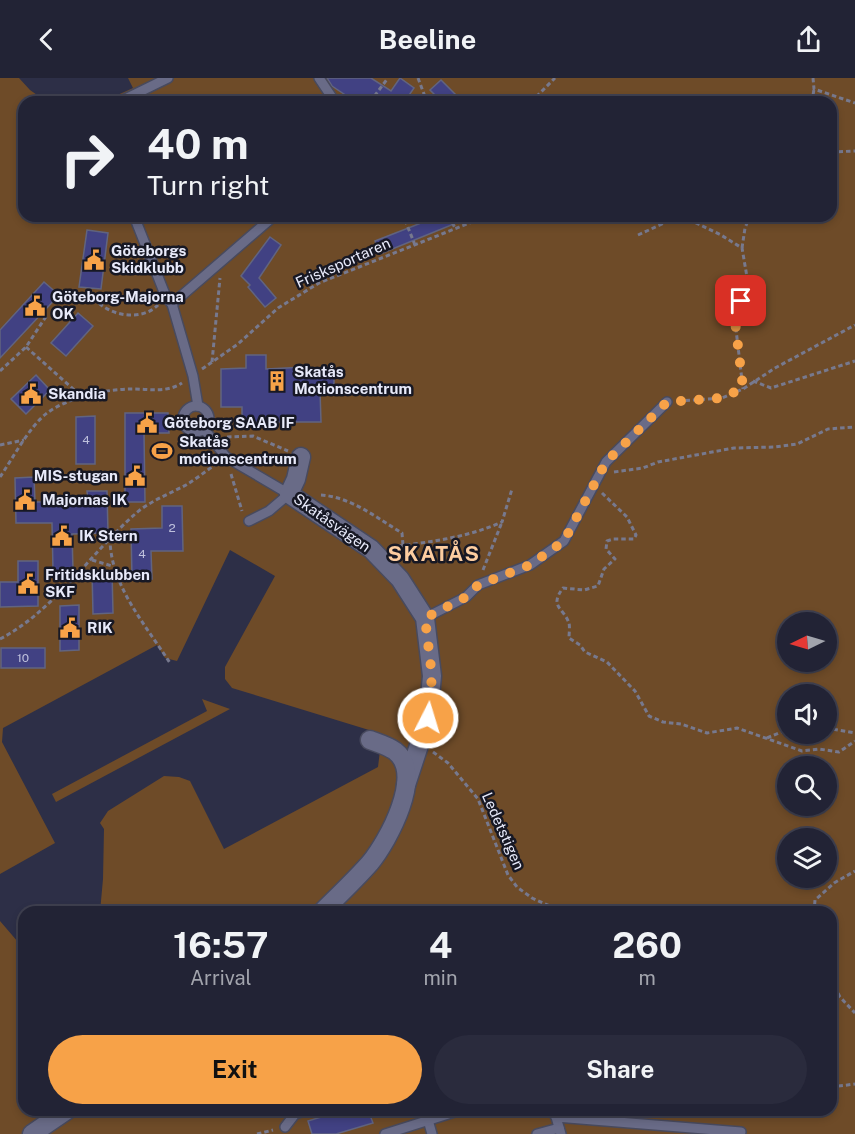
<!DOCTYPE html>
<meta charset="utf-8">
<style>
body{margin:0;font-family:"Public Sans",sans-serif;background:#2a2b3d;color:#f1f3f6;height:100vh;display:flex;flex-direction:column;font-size:22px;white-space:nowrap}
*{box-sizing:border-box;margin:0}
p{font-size:20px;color:#a2a4ad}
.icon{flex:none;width:33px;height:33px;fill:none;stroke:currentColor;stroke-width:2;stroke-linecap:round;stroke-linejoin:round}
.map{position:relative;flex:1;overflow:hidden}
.sheet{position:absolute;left:18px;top:828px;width:819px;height:210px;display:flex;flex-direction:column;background:#222335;border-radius:18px;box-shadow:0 3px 9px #0003,0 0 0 2px #3f4050}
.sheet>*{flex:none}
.hud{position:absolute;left:18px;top:18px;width:819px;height:126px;border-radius:18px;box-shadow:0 3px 9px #0003,0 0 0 2px #3f4050;background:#222335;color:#f1f3f6;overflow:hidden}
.needle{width:39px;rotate:265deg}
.buttons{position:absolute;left:777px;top:534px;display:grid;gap:12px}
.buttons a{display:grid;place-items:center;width:60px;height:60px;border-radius:50%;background:#222335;box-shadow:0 3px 9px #0003,0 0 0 2px #3f4050;font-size:30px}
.pin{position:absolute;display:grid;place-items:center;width:51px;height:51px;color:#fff;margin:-26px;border-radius:12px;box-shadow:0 3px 9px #0006}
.me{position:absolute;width:66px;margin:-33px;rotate:5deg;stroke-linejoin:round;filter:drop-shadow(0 0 4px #0008)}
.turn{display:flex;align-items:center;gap:21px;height:126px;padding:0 30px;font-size:27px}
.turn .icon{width:78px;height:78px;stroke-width:2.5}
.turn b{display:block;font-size:42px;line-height:51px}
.eta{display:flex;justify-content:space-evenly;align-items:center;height:102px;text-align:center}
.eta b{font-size:36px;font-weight:700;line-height:42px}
.action{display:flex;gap:12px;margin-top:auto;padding:12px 30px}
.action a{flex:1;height:69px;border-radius:36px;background:#f7a248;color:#111;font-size:24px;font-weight:700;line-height:69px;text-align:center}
.action a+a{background:#2a2b3d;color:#f1f3f6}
header{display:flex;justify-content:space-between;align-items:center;height:78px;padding:0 30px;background:#222335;font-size:27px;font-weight:700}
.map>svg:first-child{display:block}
.green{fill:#6e4b28;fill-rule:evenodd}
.building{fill:#414183;stroke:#616480;stroke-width:1.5}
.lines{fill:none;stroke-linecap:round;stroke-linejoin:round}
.lane-casing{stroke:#484a5e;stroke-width:12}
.street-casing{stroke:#484a5e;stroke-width:21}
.path{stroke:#77798e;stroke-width:3;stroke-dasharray:4.5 3;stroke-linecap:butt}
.lane{stroke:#696b87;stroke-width:9}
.street{stroke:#696b87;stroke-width:18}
.route{stroke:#f7a248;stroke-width:10;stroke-dasharray:0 18}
.labels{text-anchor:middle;stroke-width:5;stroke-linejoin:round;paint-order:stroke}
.number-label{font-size:12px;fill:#bec0dc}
.poi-label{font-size:15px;font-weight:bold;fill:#e8eafa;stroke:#171824;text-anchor:start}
.street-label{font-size:15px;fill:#e8eafa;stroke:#171824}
.district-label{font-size:21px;font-weight:bold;letter-spacing:1.5px;fill:#fdcda0;stroke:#171824}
</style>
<header><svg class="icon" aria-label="back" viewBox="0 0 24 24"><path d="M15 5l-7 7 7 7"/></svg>Beeline<svg class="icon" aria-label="share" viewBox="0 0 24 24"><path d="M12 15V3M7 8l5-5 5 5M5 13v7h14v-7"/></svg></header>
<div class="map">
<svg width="855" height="1056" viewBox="0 0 855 1056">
<rect width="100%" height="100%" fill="#2d2f47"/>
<g class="green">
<path d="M0 0H19L30 12 47 24H24V138H831V24L104 23 133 10 128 0H855V1056H0V843L24 871V1032H831V834H100L103 801 104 751 100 745 108 733 164 698 179 699 190 703 224 771 378 689 382 656 232 610 225 601V589L275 498 230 472 177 583 165 580 157 567 3 650 2 664 55 765 0 796ZM788 544H826V584H788ZM788 616H826V656H788ZM788 688H826V728H788ZM788 760H826V800H788Z"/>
<polygon points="202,621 230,631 56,724 52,716 207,633"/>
</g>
<g class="building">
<polygon points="327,0 371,0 391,13 400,0 414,10 405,23 408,24 356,24 332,8"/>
<polygon points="441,2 463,24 442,24 430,12"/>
<polygon points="439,138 471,139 380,176 375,163"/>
<polygon points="87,152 108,155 101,211 79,209"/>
<polygon points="270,159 281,167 259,200 276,220 265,229 248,209 250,207 241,198"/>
<polygon points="44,204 59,217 0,280 0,252"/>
<polygon points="78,235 93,248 66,278 51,265"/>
<polygon points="246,277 266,277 266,291 306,289 307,294 334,294 334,311 320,312 321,344 242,344 242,329 221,329 221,291 246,290"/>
<polygon points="36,297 50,312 26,336 11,321"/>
<polygon points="125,335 168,335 169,355 144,355 145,424 125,424"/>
<polygon points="95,338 95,386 76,386 76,339"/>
<polygon points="34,399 35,424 88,423 87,413 107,413 108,455 72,456 73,492 53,493 52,445 16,445 15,400"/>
<polygon points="162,428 182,428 183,473 151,473 152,501 132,501 131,451 162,450"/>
<polygon points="18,483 38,483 38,528 0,529 0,504 18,504"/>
<polygon points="92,493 112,493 113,535 93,536"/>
<polygon points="79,527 79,572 60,573 60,528"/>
<rect x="1" y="570" width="44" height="20"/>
<polygon points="344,1032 368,1032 373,1045 336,1056 312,1056 308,1043"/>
</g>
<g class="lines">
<g class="lane-casing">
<g id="lane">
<polyline points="319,0 335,24"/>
<polyline points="119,24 168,0"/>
<polyline points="134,138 166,219 172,226 193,298 198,328"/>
<polyline points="172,226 274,138"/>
<circle cx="196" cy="341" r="13"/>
<polyline points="204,351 226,379 289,416 269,433 249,443"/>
<polyline points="425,540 466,519 478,507 530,487 564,463 606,384 667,324"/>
<polyline points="551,1032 556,1039 561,1056"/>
<polyline points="556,1039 741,1054"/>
<polyline points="428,1042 432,1056"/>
<polyline points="285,1049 295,1036 308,1032"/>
<polyline points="385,1056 461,1032"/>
<polyline points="537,1056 559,1050"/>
</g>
</g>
<g class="street-casing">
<g id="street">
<polyline points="301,379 296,401 289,416 371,471 400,501 425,540 432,598 428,640 406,707"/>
<path d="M322 834C338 818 355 802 370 785 388 763 425 696 395 673 388 668 378 665 370 662"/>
<polyline points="32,1056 67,1032"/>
</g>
</g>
<g class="path">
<polyline points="418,0 427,24"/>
<polyline points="813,0 814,11 855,25"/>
<polyline points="370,24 388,0"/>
<polyline points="531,24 555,0"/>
<polyline points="812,24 814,11"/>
<polyline points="831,74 855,73"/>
<polyline points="449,138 455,150"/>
<polyline points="682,138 721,157 742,170 747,199 735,243 743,311"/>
<polyline points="405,142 415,167"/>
<polyline points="399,144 413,138"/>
<polyline points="638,157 662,146 671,138"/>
<polyline points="742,170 745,150 750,138"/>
<path d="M94 220C108 238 141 244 158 227"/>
<polyline points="26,269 82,319"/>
<polyline points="212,284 220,200"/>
<polyline points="202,291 238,266 278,230 319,205 487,138"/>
<polyline points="0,293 26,269 47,237"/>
<polyline points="753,303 771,310 855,283"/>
<polyline points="678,323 722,320 743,311 775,290 855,247"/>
<polyline points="227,359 253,358 288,373"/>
<polyline points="0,367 24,362"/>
<polyline points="614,394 643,390 658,384 734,370 775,369 797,366 828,351 855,349"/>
<polyline points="231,396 242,433"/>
<path d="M0 399C13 380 29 349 47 335 69 319 106 311 132 311 149 311 167 315 182 305"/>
<path d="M602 415 627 439 636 457 634 461H613L607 463 606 471 615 481 604 491 598 508 584 512 563 510C549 529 563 529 569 545 570 549 569 556 569 560L580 567 585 574 607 584 635 613 649 638 663 644 681 646 707 655 737 650 802 673 819 671 839 674 855 663"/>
<path d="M321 417C351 419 377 440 402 455L403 467"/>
<path d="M110 460C110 507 145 546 170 585"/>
<path d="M391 469C429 464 466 460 502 444L512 411"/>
<polyline points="92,482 112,488"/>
<polyline points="483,492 502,444"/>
<path d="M0 561C55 532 89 477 134 437 148 424 169 416 186 407 196 401 206 393 216 386"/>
<polyline points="826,650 855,655"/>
<polyline points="767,660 788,651"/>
<polyline points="433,674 448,685 478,721 508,797 517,809 532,820 563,834"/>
<polyline points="814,834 815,822 834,805 855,793"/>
<polyline points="831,902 840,919 855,935"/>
<polyline points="831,1009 855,1006"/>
<polyline points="257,1056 273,1052"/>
</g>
<use href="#lane" class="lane"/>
<use href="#street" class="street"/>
</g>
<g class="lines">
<polyline class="route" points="428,640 432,598 425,540 466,519 478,507 530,487 564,463 606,384 667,324 722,320 743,310 735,243 741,223"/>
</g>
<defs>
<g id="civic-bare" transform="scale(1.62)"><path d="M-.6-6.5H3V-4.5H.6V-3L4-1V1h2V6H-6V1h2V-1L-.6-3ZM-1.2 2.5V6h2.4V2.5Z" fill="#f7a248" stroke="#171824" stroke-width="2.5" paint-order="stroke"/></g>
<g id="building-bare" transform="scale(1.62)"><path d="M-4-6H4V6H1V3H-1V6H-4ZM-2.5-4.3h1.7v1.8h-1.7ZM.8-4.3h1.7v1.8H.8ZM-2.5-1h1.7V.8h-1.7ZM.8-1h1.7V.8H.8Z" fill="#f7a248" stroke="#171824" stroke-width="2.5" paint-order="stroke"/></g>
<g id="stadium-bare" transform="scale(1.62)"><path d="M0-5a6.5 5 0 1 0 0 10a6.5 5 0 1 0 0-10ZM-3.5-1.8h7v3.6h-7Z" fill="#f7a248" stroke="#171824" stroke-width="2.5" paint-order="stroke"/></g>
</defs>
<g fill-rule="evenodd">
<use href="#civic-bare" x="94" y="182"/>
<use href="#civic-bare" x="35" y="228"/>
<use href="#building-bare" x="277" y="303"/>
<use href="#civic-bare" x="31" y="316"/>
<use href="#civic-bare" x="147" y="345"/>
<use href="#stadium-bare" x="162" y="373"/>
<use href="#civic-bare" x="135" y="398"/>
<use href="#civic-bare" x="25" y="422"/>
<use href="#civic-bare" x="62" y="458"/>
<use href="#civic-bare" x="28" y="506"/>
<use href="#civic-bare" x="70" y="550"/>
</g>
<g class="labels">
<g class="number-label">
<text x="86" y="366">4</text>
<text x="172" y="454">2</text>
<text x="142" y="480">4</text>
<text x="23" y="584">10</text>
</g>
<g class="poi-label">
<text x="111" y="178">Göteborgs<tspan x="111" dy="17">Skidklubb</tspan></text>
<text x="52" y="224">Göteborg-Majorna<tspan x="52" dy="17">OK</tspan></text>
<text x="294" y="299">Skatås<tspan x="294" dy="17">Motionscentrum</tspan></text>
<text x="48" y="321">Skandia</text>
<text x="164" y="350">Göteborg SAAB IF</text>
<text x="179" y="369">Skatås<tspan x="179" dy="17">motionscentrum</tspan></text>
<text x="118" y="403" text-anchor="end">MIS-stugan</text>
<text x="42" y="427">Majornas IK</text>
<text x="79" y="463">IK Stern</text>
<text x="45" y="502">Fritidsklubben<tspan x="45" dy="17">SKF</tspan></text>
<text x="87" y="555">RIK</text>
</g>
<g class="street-label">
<text transform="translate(343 185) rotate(-24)" y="5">Frisksportaren</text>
<text transform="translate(332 445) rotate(35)" y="5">Skatåsvägen</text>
<text transform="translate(503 753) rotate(66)" y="5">Ledetstigen</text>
</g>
<g class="district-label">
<text x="434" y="483">SKATÅS</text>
</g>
</g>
</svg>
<div class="buttons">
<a><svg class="needle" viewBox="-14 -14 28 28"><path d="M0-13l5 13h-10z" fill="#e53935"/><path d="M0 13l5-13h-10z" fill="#a2a4ad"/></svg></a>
<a><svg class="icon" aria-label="sound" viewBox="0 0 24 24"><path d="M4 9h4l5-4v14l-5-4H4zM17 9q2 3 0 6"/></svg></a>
<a><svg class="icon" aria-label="search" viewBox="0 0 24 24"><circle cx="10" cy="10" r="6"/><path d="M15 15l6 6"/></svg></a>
<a><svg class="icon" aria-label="layers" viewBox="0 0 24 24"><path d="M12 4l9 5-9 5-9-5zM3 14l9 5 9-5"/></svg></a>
</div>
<div class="pin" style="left:741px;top:223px;background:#d93025"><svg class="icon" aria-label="arrive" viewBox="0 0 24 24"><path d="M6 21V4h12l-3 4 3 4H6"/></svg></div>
<svg class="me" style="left:428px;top:640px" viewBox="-20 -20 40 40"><circle r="17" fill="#f7a248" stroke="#fff" stroke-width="3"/><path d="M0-11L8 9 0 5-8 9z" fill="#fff"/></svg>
<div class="hud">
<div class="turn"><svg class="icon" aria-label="right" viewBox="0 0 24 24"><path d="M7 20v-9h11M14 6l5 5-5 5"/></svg><div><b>40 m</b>Turn right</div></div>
</div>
<section class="sheet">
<div class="eta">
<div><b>16:57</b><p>Arrival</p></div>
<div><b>4</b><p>min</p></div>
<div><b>260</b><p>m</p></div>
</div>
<div class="action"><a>Exit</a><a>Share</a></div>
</section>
</div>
